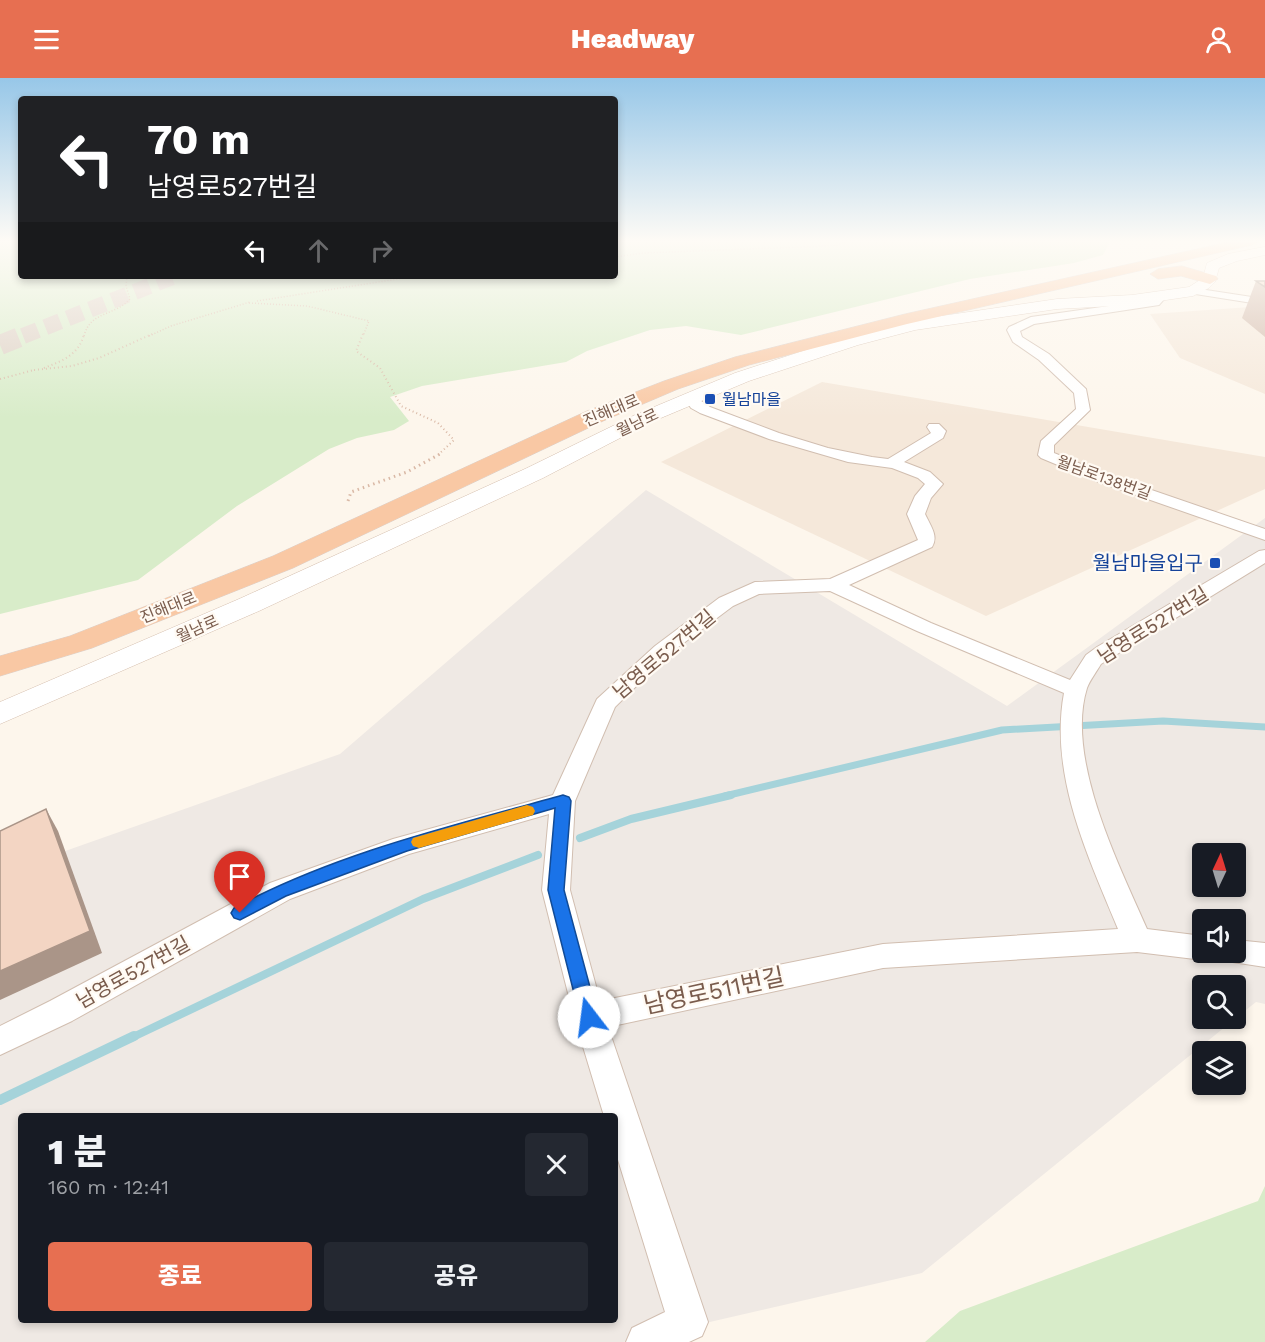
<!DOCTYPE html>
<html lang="ko">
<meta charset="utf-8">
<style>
body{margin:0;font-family:"Work Sans","Noto Sans KR",sans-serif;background:#242831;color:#f1f3f6;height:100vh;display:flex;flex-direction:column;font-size:22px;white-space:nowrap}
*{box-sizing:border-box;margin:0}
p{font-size:20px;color:#9ea1a6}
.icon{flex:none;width:33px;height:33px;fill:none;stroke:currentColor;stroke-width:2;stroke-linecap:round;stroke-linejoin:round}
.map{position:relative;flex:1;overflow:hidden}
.panel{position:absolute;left:18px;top:1035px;width:600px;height:210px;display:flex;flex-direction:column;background:#171b24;border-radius:6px;box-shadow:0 3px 9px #0003}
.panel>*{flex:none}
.hud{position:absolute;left:18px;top:18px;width:600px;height:183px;border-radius:6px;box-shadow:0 3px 9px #0003;background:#202124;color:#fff;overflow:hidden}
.needle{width:39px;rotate:4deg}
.fabs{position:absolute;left:1192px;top:765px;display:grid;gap:12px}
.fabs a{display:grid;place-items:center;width:54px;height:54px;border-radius:6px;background:#171b24;box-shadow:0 3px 9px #0003;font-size:30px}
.pin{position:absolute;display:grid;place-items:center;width:51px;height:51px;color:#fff;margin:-62px -26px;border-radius:50% 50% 50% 0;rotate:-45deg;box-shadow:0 0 6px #0007}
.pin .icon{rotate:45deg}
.me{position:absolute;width:66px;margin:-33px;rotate:345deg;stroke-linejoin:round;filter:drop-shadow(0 0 4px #0008)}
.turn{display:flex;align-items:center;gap:21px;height:126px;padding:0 30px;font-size:27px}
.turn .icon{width:78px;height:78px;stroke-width:2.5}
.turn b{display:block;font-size:42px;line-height:51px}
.lanes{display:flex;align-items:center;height:57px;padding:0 30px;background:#0003;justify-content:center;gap:30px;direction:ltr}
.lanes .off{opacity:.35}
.round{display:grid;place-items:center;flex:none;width:63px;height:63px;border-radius:6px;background:#242831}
.overview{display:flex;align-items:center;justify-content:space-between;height:102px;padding:0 30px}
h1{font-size:36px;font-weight:800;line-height:45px}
.primary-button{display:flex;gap:12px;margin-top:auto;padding:12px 30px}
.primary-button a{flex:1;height:69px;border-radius:6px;background:#e76f51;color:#fff;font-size:24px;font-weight:800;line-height:69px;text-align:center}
.primary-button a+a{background:#242831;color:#f1f3f6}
header{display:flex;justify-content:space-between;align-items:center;height:78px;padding:0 30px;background:#e76f51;color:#fff;font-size:27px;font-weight:800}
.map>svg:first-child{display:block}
.residential{fill:#f5e8da}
.industrial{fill:#efe9e4;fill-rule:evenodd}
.green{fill:#d8ecc9}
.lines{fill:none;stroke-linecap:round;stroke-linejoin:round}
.stream-far2{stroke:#a5d3da;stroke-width:7}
.stream-far1{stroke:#a5d3da;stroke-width:8}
.stream{stroke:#a5d3da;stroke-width:10}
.motorway-tunnel-far1{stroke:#dcd0c4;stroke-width:16;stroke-dasharray:16 8;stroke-linecap:butt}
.motorway-tunnel{stroke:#dcd0c4;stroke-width:20;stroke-dasharray:20 10;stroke-linecap:butt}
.minor-casing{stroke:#d1beb0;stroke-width:2}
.secondary-casing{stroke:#d6c0b0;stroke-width:1}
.trunk-casing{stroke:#dad1cd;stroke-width:1}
.path-far2{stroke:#d9b8a5;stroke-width:1.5;stroke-dasharray:1 2;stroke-linecap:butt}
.path-far1{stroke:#d9b8a5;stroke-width:2;stroke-dasharray:1 3;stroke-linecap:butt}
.path{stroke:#d9b8a5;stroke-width:3;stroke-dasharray:1.5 4;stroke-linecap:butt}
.minor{fill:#fff;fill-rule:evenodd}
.secondary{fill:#fff;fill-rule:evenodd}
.trunk{fill:#f9c8a4;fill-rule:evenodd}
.wall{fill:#d1b7a8}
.shaded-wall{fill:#aa9588}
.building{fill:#f3d5c3;stroke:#aa9588;stroke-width:1.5}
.route{fill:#1a73e8;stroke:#114b97;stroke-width:1.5}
.slow{fill:#f59e0b}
.transit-dot{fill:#1a4fb4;stroke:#fffaf3;stroke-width:2}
.labels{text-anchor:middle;stroke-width:4.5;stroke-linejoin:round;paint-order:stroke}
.far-transit-label{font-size:16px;fill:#164399;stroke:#fffaf3;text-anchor:start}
.far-street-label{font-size:16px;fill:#7a5c4d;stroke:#fffaf3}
.transit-label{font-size:20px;fill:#164399;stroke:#fffaf3;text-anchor:end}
.street-label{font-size:20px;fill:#7a5c4d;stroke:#fffaf3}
.near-street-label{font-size:24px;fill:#7a5c4d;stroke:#fffaf3}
</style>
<header><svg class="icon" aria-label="menu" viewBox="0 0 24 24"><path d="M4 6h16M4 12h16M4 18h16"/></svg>Headway<svg class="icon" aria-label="person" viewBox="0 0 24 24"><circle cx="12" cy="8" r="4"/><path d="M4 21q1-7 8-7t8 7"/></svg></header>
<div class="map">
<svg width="1265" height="1264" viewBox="0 0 1265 1264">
<rect width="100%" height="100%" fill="#fdf6ec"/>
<g class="residential">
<polygon points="1265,228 1265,316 1180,280 1150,236"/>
<polygon points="822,304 1265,379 1265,411 986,538 661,384"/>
</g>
<path class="industrial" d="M646 412 1007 628 1265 440V926L1256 924 1236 940V908H1203V940H1236L922 1195 623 1264H0V796L340 676ZM1203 776H1236V808H1203ZM1203 842H1236V874H1203ZM21 1038H615V1242H21Z"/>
<g class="green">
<polygon points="0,163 21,163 21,198 615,198 615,163 1110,164 1103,177 1074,185 970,201 741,257 686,248 650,252 587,273 566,284 422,308 390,319 409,343 394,352 357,360 329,371 237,428 138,502 0,536"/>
<polygon points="1265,1108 1265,1264 925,1264 960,1233 1258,1123"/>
</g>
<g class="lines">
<polyline class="stream-far2" points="725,718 1002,652 1163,643 1265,649"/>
<g class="stream-far1">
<polyline points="580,760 631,741 731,717"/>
<polyline points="131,960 423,821 538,777"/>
</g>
<polyline class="stream" points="0,1022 134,958"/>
<polyline class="motorway-tunnel-far1" points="23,258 175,198"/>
<polyline class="motorway-tunnel" points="0,267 27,256"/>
<g class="minor-casing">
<g id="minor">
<polygon points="1193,210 1265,221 1265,227 1189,215 1187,213"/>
<polygon points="1160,216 1166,219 1159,227 1034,246 1020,253 1022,259 1049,276 1086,311 1090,332 1054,367 1054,375 1108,397 1265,451 1265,462 1096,403 1041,380 1038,377 1041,363 1076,331 1074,315 1039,282 1013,264 1007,252 1009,249 1031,239 1151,222"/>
<path d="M691 316 710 329 779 355 828 370 872 379 888 381 931 355 927 349 929 346H939L946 353 943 360 904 384 930 394 943 406 931 420 925 436C930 447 939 458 932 469L849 507 931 545 1070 602 1086 577 1097 569 1259 473 1265 472V485L1101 586C1097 593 1090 602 1087 610 1065 680 1119 787 1147 851L1203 858V874H1215L1213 878 1203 882 1137 874 883 890 608 949 708 1244 702 1258 689 1264H626L632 1250 665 1234 615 1072V1038H604L574 939 542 812 549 736 409 776 290 821 72 943 0 977V948L50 923 270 805 393 761 553 717 597 621 655 568 719 520 755 504 830 501 918 462 907 436 915 418 925 406 918 400 892 390 848 384 769 361 700 335 691 330 684 320ZM830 513 917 553 1064 615C1049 697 1088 778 1118 851L883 866 600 923 570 812 575 723 615 629 669 576 733 528 759 516Z"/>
<polygon points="1236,862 1265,865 1265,889 1226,883 1222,874 1236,874"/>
</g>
</g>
<g class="secondary-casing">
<polygon id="secondary" points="1265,169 1265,177 1237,183 1219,190 1215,204 1209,210 1193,218 1132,227 1057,231 915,252 858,267 749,303 649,345 543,400 259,533 0,646 0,624 239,521 527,390 635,337 735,295 846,259 914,242 1057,221 1132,217 1189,209 1203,200 1207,185 1228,176"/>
</g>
<g class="trunk-casing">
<g id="trunk">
<polygon points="1233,163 1259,163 1252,167 907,246 749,287 678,311 603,343 293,490 92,570 0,598 0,578 70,558 273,478 587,333 664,303 735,279 905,236"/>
<polygon points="1182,188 1216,198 1218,201 1210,206 1181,198 1158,201 1150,196 1158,191"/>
</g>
</g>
<g class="path-far2">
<polyline points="615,179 643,175 827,168 838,167 845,163"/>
<polyline points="257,223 417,198"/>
<polyline points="249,225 307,228 369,243 363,258"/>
<path d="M84 258C90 233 115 238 130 221L126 208 127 198"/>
<polyline points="149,258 171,248 250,224"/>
</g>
<g class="path-far1">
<polyline points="363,256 356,273 380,290 401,328 438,345 454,362 438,377"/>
<path d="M44 290C62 283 79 277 84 256"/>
<polyline points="34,292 72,288 99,280 152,256"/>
<polyline points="0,301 34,292"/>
</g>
<polyline class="path" points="348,423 351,414 407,394 440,376"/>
<use href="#minor" class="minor"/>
<use href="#secondary" class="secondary"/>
<use href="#trunk" class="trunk"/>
</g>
<polygon class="wall" points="1256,203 1265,203 1265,259 1242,240"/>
<polygon class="shaded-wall" points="46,731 58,753 102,875 0,922 0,893"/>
<g class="building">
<polygon points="1256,203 1265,203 1265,209"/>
<polygon points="46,731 90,853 0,893 0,753"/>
</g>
<linearGradient id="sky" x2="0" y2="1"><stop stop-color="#97c7e8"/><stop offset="0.48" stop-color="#fefbf6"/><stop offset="1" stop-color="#fefbf6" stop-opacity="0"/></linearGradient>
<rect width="1265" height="340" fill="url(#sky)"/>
<path class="route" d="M563 717 569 719 571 723 564 812 598 939 596 945 589 947 582 945 580 939 548 812 555 730 407 773 286 818 240 842 234 840 231 835 234 830C336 775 452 748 563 717Z"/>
<polygon class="slow" points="527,727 533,729 535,733 533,737 419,770 413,768 411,764 413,760"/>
<g class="transit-dot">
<rect x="704" y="315" width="12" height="12" rx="3"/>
<rect x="1209" y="479" width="12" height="12" rx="3"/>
</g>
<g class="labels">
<g class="far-transit-label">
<text x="722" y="327">월남마을</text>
</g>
<g class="far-street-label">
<text transform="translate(611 332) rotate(-23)" y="6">진해대로</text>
<text transform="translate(637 344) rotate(-25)" y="6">월남로</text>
<text transform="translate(1104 399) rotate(20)" y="6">월남로138번길</text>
<text transform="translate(168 529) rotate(-22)" y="6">진해대로</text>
<text transform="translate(197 550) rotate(-24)" y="6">월남로</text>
</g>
<g class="transit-label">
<text x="1203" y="492">월남마을입구</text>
</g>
<g class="street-label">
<text transform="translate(1153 547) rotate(-32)" y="7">남영로527번길</text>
<text transform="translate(664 576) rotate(-40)" y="7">남영로527번길</text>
<text transform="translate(133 894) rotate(-29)" y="7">남영로527번길</text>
</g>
<g class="near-street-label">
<text transform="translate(714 913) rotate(-12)" y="8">남영로511번길</text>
</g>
</g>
</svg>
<div class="fabs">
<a><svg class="needle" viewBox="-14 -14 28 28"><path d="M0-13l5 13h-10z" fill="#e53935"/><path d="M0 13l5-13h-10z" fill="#9ea1a6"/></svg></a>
<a><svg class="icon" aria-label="sound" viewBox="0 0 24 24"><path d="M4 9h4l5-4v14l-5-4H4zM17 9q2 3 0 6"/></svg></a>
<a><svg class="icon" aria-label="search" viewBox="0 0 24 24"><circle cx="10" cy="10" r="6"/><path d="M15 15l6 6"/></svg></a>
<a><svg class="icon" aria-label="layers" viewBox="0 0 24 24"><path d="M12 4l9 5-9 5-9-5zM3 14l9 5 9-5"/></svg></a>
</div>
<div class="pin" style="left:240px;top:835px;background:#d93025"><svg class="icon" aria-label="arrive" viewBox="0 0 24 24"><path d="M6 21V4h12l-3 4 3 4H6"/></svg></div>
<svg class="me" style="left:589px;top:939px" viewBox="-20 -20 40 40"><circle r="19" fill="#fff"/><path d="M0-13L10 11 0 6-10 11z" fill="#1a73e8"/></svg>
<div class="hud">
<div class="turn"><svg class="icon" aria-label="left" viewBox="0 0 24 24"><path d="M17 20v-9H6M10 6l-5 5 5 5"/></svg><div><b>70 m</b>남영로527번길</div></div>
<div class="lanes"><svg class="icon" aria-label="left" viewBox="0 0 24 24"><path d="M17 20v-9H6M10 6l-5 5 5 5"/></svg><svg class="icon off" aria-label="ahead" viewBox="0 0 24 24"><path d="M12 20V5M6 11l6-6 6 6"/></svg><svg class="icon off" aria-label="right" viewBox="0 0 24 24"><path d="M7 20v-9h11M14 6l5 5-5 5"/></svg></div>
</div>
<section class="panel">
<div class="overview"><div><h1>1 분</h1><p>160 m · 12:41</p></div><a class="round"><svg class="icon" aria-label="close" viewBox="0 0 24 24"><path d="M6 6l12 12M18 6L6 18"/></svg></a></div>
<div class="primary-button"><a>종료</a><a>공유</a></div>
</section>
</div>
